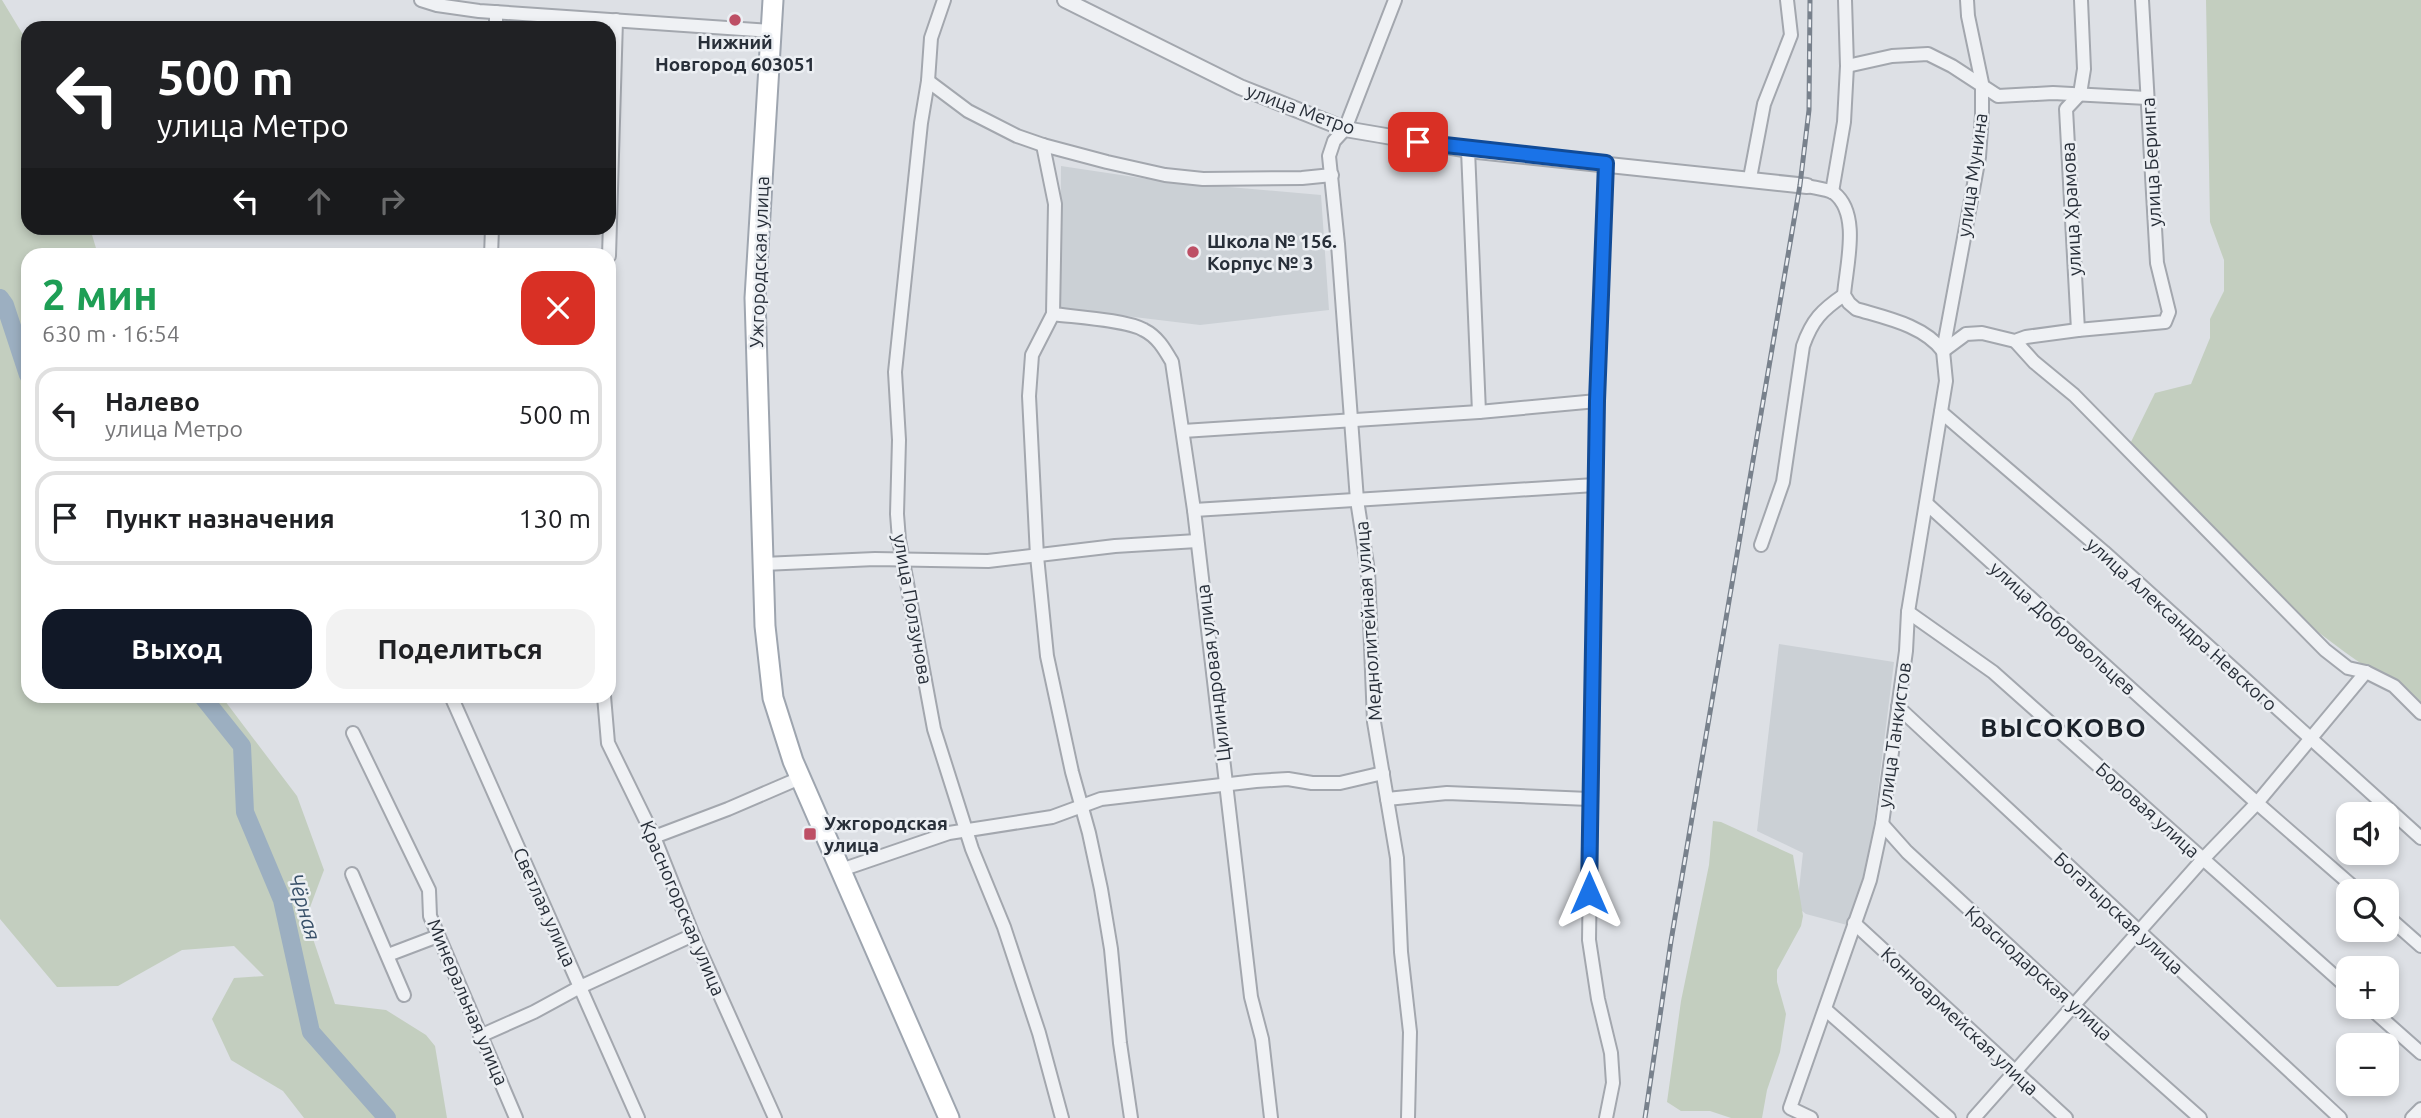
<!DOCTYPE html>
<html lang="ru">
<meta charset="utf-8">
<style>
body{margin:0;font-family:Ubuntu,sans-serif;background:#f2f2f2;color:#202124;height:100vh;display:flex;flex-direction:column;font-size:26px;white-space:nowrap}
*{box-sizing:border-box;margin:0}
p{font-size:23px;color:#757577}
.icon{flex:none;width:38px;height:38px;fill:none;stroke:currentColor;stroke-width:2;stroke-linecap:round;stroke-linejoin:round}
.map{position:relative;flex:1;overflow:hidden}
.panel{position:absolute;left:21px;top:248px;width:595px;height:455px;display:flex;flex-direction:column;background:#fff;border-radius:21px;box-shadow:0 4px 10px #0003}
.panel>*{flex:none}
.top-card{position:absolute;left:21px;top:21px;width:595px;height:214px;border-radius:21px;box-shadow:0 4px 10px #0003;background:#202124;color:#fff;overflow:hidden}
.tools{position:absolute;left:2336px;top:802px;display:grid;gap:14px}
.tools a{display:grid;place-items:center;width:63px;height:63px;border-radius:14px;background:#fff;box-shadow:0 4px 10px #0003;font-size:35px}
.pin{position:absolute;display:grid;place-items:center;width:60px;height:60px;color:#fff;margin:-30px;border-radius:14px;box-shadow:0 4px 10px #0006}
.me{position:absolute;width:77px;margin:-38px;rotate:0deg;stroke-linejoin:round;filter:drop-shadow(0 0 5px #0008)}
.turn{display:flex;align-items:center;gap:24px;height:147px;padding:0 21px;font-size:32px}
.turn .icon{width:91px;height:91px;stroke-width:2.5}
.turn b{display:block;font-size:49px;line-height:60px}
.lanes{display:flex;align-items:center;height:66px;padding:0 21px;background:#0003;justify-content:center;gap:35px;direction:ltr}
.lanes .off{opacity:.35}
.round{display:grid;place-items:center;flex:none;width:74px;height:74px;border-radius:21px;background:#f2f2f2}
.head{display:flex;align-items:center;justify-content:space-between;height:119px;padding:0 21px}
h1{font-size:42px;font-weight:700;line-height:52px;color:#1e9e55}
.button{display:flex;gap:14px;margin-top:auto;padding:14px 21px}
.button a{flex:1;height:80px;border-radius:21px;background:#111827;color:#fff;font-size:28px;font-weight:700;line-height:80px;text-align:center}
.button a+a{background:#f2f2f2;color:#202124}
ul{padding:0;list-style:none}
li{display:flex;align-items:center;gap:21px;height:94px;margin:0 14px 10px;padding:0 7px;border:4px solid #e0e0e0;border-radius:21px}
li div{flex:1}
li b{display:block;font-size:26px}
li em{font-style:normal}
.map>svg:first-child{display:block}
.built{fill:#cbd0d5}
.green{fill:#c3cebf}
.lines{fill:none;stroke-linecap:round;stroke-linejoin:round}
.river{stroke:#9cafc1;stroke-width:18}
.minor-casing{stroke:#a3a7ae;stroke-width:16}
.tertiary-casing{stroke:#a3a7ae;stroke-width:18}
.primary-casing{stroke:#9ea5af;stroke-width:23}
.minor{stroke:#eff1f4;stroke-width:12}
.tertiary{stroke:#eff1f4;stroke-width:14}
.primary{stroke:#fff;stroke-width:19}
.rail-casing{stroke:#78818c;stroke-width:5}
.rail{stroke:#eceff3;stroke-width:2.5;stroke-dasharray:8;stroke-linecap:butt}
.route-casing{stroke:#114b97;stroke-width:18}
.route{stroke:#1a73e8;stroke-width:12}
.poi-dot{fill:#bd4f65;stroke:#eceff3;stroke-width:2.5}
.labels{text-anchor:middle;stroke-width:5;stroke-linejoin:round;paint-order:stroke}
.poi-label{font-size:19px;font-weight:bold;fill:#282f39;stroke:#eceff3;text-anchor:start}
.street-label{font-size:19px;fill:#282f39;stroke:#eceff3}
.water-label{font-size:21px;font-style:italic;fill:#374f68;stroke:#eceff3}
.district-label{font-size:26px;font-weight:bold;letter-spacing:2px;fill:#1a212a;stroke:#eceff3}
</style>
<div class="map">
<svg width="2421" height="1118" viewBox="0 0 2421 1118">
<rect width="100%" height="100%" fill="#dde0e5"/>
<g class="built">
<polygon points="1061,166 1161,181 1321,195 1329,310 1200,325 1060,308"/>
<polygon points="1779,644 1894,662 1867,878 1847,925 1806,914 1797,907 1803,853 1757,831"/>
</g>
<g class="green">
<polygon points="0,0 2,0 28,43 28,228 90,228 98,255 28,256 28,696 222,697 297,796 324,870 306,918 335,1004 386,1010 426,1035 435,1046 447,1118 304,1118 283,1091 231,1060 212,1019 234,978 264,976 234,946 182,950 118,986 57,987 0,919"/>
<path d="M2206 0H2421V706C2394 683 2362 666 2334 644 2257 587 2193 517 2128 448L2155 393 2191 384 2210 338V319L2224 291V260L2210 222Z"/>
<polygon points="1713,821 1721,822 1793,855 1803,916 1801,926 1777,970 1777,982 1786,1014 1780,1052 1767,1090 1762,1118 1731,1118 1710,1111 1681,1111 1667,1102 1681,1001 1709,865"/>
</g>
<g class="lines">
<g class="river">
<polyline points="0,298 5,305 28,375"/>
<polyline points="202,696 242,746 245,812 282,900 311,1032 387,1118"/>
</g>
<g class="minor-casing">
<g id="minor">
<polyline points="421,0 437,5 479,11 771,31"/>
<polyline points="944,0 931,38 928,81 921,123 895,372 899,440 897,514 899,540 934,729 972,849 1004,927 1039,1033 1062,1118"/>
<polyline points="1395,0 1345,129 1334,141 1329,156 1338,244 1357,500 1368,571 1374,722 1397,858 1401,952 1410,1032 1408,1118"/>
<polyline points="496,28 496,12"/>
<polyline points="1847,66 1892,56 1928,54 1952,66 1998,96 2053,93 2147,98"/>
<polyline points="928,81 968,111 1017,136 1043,145 1107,162 1165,175 1203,179 1302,178 1332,175"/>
<polyline points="2080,94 2084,69 2081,0"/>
<polyline points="1043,145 1055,204 1053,314 1032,355 1029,396 1037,556 1047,656 1072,772 1089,833 1101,889 1111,949 1120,1043 1131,1118"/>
<polyline points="1468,150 1479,412"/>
<polyline points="1606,163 1597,401 1589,940 1598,999 1611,1053 1613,1083 1606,1118"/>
<polyline points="1750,178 1764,104 1791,35 1787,0"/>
<path d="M1807 186C1815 188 1827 189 1834 193 1861 214 1846 266 1844 295L1849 303 1856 309C1886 318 1923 325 1943 351"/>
<polyline points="1832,192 1844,122 1847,66 1845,0"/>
<polyline points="491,256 492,228"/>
<polyline points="609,256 616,20"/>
<path d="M1053 314C1075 317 1127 320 1144 330 1158 337 1165 350 1172 362L1194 510 1251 997 1262 1039 1271 1118"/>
<polyline points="2078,330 2066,109 2080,94"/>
<polyline points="2015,341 2034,362 2074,395 2325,650 2348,668 2366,672 2394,686 2421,713"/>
<polyline points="1943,351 1966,334 1982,333 2015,341 2026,337 2078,330 2165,322 2169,312 2157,263 2142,0"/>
<polyline points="1941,412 2104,552 2421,838"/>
<polyline points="1183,431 1479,412 1597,401"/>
<polyline points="1927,504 2257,803 2358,891"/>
<polyline points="1194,510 1595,485"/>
<path d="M1761 545 1783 482 1803 346C1812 320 1822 310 1844 295"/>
<polyline points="763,564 875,559 988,561 1115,546 1197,541"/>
<polyline points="1908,612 1993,672 2348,988"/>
<polyline points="451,696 638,1118"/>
<polyline points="604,696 608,743 654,837 693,935 775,1118"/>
<polyline points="1898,707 2340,1118"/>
<polyline points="353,733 429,890 430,916 516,1118"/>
<polyline points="1387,799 1447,793 1589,799"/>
<polyline points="1882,824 1907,852 2074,1006 2200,1118"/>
<polyline points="654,837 728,809 800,778"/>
<polyline points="841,870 949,833 1052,817 1101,799 1256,781 1288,779 1312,783 1340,783 1383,773"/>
<polyline points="352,874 404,995"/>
<polyline points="2387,916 2421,946"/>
<polyline points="1854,923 2066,1118"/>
<polyline points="388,955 438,936"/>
<polyline points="2368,1006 2421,1053"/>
<polyline points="1826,1010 1949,1118"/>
<polyline points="480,1036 534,1012 580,987 693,935"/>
<polyline points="1811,1118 1790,1108 1870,880 1882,824 1906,651 1908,612 1946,381 1943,351 1979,157 1982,115 1982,83 1968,16 1967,0"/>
<polyline points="1974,1118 2203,859 2257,803 2366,672"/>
<polyline points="2412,1118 2421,1109"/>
</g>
</g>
<g class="tertiary-casing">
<polyline id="tertiary" points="1065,0 1240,87 1345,129 1468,150 1807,186"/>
</g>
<g class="primary-casing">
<polyline id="primary" points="773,0 755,298 765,626 773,698 793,761 949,1118"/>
</g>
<use href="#minor" class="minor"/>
<use href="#tertiary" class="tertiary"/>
<use href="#primary" class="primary"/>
<g class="rail-casing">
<polyline id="rail" points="1645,1118 1671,941 1800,185 1809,110 1810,0"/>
</g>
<use href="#rail" class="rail"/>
</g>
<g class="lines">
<g class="route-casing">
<polyline id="route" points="1418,142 1606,163 1597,401 1589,893"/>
</g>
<use href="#route" class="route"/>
</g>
<g class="poi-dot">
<circle cx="735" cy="20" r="7"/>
<circle cx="1193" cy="252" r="7"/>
<rect x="803" y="827" width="14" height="14" rx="3.5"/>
</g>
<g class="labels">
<g class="poi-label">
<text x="735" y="49" text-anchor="middle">Нижний<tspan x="735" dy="22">Новгород 603051</tspan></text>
<text x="1207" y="248">Школа № 156.<tspan x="1207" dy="22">Корпус № 3</tspan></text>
<text x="824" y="830">Ужгородская<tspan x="824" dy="22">улица</tspan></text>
</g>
<g class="street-label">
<text transform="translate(1301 109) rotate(20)" y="7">улица Метро</text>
<text transform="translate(2151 162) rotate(-93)" y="7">улица Беринга</text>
<text transform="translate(1972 175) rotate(-82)" y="7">улица Мунина</text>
<text transform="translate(2071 209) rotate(-93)" y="7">улица Храмова</text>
<text transform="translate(759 262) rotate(-88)" y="7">Ужгородская улица</text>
<text transform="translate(913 609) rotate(80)" y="7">улица Ползунова</text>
<text transform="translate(1368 621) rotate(-94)" y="7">Меднолитейная улица</text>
<text transform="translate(2182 624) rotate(42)" y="7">улица Александра Невского</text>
<text transform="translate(2063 628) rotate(42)" y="7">улица Добровольцев</text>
<text transform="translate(1213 673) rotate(-97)" y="7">Цилиндровая улица</text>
<text transform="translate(1894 735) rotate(-82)" y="7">улица Танкистов</text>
<text transform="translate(2148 810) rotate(42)" y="7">Боровая улица</text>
<text transform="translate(545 907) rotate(66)" y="7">Светлая улица</text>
<text transform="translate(683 908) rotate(67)" y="7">Красногорская улица</text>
<text transform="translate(2119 913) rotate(43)" y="7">Богатырская улица</text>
<text transform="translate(2039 973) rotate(42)" y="7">Краснодарская улица</text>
<text transform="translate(468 1002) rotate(67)" y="7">Минеральная улица</text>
<text transform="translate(1960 1021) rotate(43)" y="7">Конноармейская улица</text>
</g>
<g class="water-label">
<text transform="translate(304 907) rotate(74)" y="7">Чёрная</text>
</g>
<g class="district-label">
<text x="2064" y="737">ВЫСОКОВО</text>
</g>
</g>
</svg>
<div class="tools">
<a><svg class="icon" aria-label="sound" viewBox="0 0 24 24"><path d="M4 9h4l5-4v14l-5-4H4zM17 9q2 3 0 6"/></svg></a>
<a><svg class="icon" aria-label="search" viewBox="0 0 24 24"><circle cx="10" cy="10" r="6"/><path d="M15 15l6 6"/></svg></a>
<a>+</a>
<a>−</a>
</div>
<div class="pin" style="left:1418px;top:142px;background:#d93025"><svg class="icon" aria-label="arrive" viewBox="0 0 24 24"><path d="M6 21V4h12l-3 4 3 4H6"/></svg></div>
<svg class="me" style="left:1589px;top:893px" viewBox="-20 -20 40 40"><path d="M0-17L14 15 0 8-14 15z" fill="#1a73e8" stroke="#fff" stroke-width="4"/></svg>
<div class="top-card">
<div class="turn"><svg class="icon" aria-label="left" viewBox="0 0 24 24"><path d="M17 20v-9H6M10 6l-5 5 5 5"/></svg><div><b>500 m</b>улица Метро</div></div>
<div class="lanes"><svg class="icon" aria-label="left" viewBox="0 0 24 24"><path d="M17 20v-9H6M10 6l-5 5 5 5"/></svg><svg class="icon off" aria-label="ahead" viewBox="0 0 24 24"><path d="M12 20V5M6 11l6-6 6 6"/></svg><svg class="icon off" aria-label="right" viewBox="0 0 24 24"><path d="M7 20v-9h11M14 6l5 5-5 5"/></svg></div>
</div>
<section class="panel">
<div class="head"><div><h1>2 мин</h1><p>630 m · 16:54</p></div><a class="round" style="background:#d93025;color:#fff"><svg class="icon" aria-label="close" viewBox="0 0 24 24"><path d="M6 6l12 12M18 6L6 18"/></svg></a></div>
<ul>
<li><svg class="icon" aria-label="left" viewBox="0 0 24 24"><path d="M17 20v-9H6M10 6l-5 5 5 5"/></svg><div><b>Налево</b><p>улица Метро</p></div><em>500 m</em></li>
<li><svg class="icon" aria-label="arrive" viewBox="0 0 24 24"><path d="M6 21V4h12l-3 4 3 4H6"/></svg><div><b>Пункт назначения</b></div><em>130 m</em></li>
</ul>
<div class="button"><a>Выход</a><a>Поделиться</a></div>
</section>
</div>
